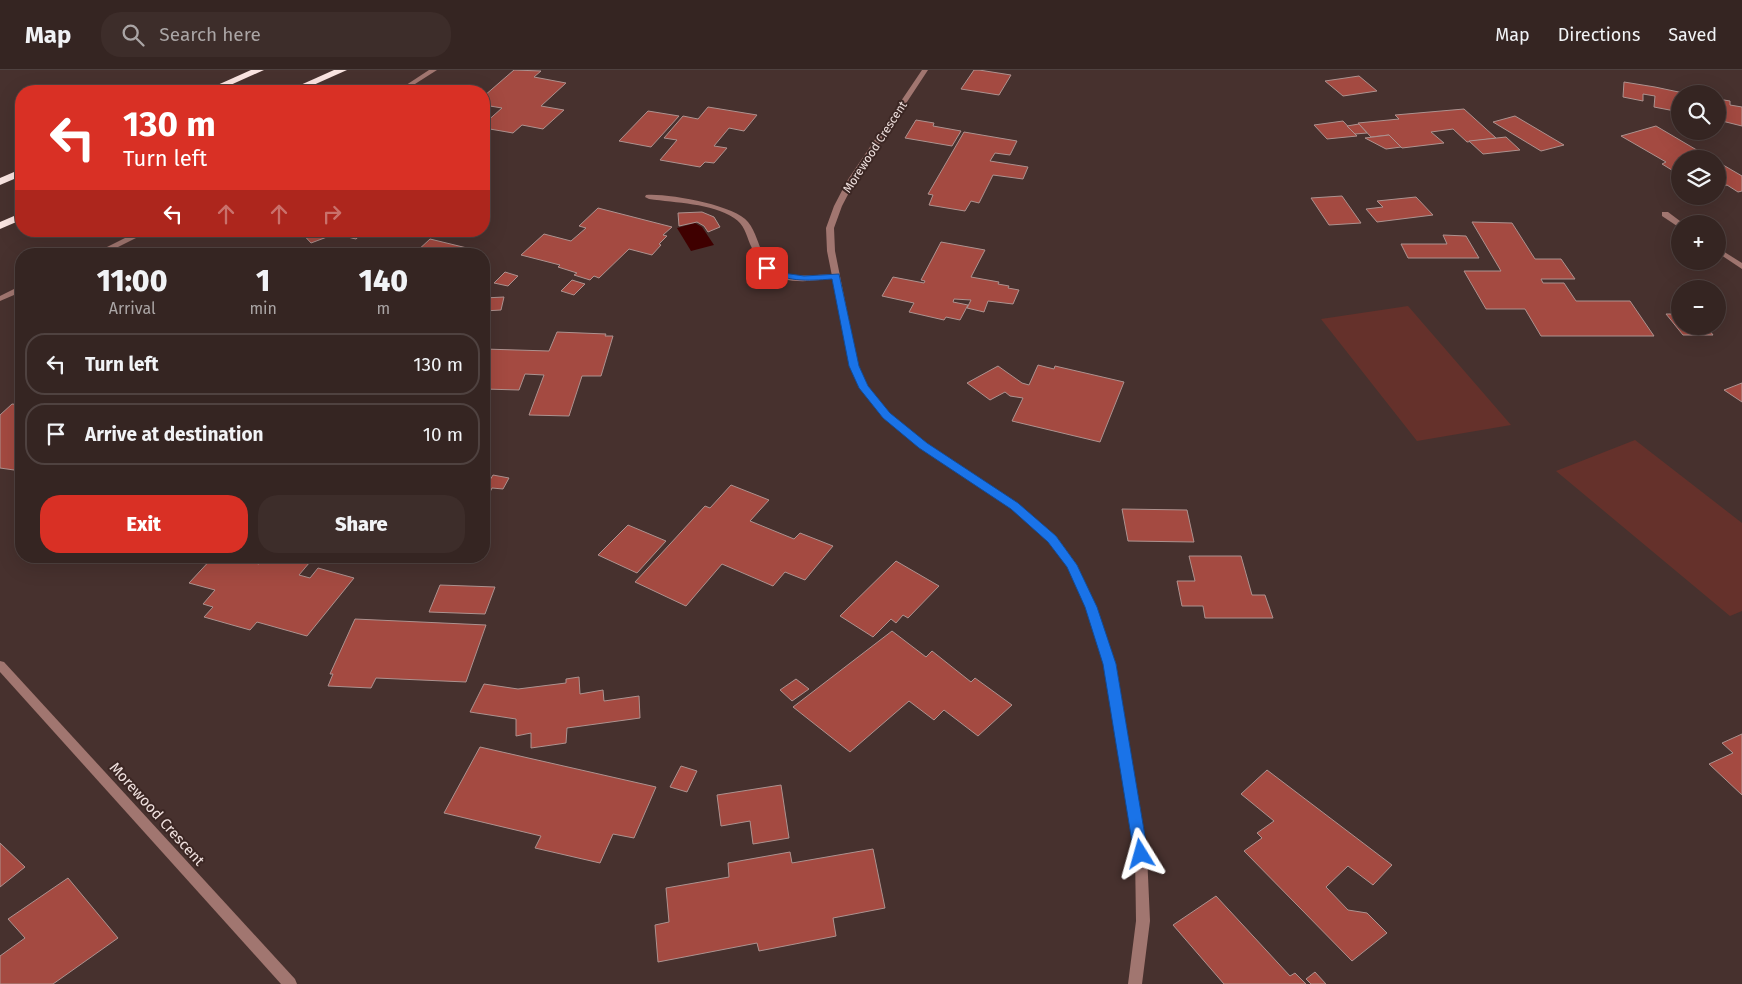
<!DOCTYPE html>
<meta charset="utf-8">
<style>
body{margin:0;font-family:"Fira Sans",sans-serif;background:#3d2d2a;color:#f1f3f6;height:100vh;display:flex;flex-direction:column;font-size:19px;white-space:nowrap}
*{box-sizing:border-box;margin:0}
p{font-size:16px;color:#aaa5a5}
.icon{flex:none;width:28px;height:28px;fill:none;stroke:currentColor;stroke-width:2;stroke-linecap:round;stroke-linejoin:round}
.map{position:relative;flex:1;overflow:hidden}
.panel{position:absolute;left:15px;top:178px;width:475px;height:315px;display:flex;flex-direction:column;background:#352522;border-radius:20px;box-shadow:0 5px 20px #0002,0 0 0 1px #4f4240}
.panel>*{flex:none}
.top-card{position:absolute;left:15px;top:15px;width:475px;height:152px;border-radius:20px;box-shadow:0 5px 20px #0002,0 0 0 1px #4f4240;background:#d93025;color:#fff;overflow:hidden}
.tools{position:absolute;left:1671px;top:15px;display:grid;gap:10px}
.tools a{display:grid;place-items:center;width:55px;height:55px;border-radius:50%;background:#352522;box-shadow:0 5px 20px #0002,0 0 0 1px #4f4240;font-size:25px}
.pin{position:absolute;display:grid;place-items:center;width:42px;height:42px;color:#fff;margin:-21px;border-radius:10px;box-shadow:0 2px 8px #0006}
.me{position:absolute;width:55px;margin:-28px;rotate:352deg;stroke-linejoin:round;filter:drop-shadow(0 0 4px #0008)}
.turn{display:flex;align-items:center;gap:18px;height:105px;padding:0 25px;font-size:22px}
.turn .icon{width:65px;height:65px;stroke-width:2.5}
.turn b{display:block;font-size:35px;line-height:42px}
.lanes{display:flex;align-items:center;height:48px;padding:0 25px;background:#0003;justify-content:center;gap:25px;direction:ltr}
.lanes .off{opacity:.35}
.eta{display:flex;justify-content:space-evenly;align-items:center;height:85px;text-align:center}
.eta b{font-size:30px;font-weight:800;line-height:35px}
.primary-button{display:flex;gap:10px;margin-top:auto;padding:10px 25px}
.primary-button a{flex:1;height:58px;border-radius:20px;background:#d93025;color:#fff;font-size:20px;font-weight:800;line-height:58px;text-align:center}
.primary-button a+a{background:#3d2d2a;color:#f1f3f6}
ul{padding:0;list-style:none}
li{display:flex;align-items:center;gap:15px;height:62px;margin:0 10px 8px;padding:0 15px;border:2px solid #4f4240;border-radius:20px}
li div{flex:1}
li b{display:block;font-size:19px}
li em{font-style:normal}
header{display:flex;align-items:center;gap:30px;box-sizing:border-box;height:70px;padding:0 25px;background:#352522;border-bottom:1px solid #4f4240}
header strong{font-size:24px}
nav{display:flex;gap:28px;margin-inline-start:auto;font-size:18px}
.search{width:350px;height:45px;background:#3d2d2a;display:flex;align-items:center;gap:12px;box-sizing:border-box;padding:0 18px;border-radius:20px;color:#aaa5a5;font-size:19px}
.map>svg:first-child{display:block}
.green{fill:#65312b}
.water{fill:#3f0000}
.building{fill:#a44a41;stroke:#ad928f}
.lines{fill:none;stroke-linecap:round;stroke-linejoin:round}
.lane{fill:#a17670;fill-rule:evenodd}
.street{fill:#a17670;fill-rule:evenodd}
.highway{fill:#fae4e1;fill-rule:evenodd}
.route{fill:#1a73e8;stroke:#114b97}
.labels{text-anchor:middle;stroke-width:4;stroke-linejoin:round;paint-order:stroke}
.street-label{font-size:12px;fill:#f0e1df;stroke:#3c2724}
.near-street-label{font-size:15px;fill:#f0e1df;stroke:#3c2724}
</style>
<header>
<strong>Map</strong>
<div class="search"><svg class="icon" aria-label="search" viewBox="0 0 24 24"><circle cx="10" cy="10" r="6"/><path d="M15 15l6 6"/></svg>Search here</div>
<nav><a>Map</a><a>Directions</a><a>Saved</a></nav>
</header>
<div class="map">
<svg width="1742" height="914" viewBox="0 0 1742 914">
<rect width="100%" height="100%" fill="#47312e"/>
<g class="green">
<polygon points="1408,236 1511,355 1417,371 1321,249"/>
<polygon points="1635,370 1742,453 1742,541 1730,546 1556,401"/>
</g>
<polygon class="water" points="695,153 702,157 714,175 691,181 677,158"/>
<g class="building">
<polygon points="514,0 541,1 534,7 566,13 541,36 564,40 543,59 522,55 513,63 484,58 484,54 502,38 484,35 484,26"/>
<polygon points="974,0 979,0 1011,5 999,25 961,19"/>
<polygon points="1359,6 1377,21 1343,26 1325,11"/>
<polygon points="1624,12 1655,17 1688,24 1680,24 1680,42 1654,37 1655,26 1643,24 1643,31 1623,27"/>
<polygon points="1718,29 1730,31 1730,35 1742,37 1742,56 1718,50"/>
<polygon points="708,37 757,45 744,61 729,58 714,76 727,78 714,93 705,92 700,97 660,90 677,70 664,68 683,46 698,49"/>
<polygon points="1464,39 1496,68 1467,72 1453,59 1431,62 1444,73 1402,78 1389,65 1371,67 1358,53 1399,49 1395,45"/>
<polygon points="648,41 679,46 651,77 619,71"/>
<polygon points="1515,46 1564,75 1541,81 1493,52"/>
<polygon points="916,50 934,53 933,56 961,61 952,76 905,68"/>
<polygon points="1343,51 1357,66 1327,69 1314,55"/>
<polygon points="1359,54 1367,63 1355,64 1347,56"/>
<polygon points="1656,56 1712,89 1680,89 1680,105 1662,94 1666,92 1621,66"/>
<polygon points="964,62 1017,71 1010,85 995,83 990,91 1028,97 1023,109 993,105 979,133 971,131 965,141 929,135 933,125 928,124"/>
<polygon points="1389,65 1401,77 1386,79 1365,68"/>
<polygon points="1506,67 1520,80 1483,84 1469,71"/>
<polygon points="1718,92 1742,106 1742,121 1738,122 1727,115 1718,118"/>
<polygon points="1342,126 1361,153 1329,155 1311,128"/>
<polygon points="1416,127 1433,145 1377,152 1366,139 1383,137 1377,131"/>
<polygon points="598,138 672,157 663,165 667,166 659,174 661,175 652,185 629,179 599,208 594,206 590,210 574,205 577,203 558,197 560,195 521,185 544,164 571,171 586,158 579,156"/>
<polygon points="702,142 714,147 720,157 708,162 704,156 697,152 679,156 678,143"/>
<polygon points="1472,152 1512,153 1535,189 1561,189 1575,209 1541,209 1543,213 1564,213 1576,231 1630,231 1654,266 1541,266 1525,239 1486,239 1464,201 1501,201"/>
<polygon points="300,161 365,161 356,169 335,164 311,173"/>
<polygon points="1443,165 1466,166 1479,188 1408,188 1401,174 1447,174"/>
<polygon points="430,169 467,178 461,184 441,184 431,181 429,184 423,184 416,182"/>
<polygon points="941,172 985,180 971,207 999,212 998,214 1009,216 1008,218 1019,220 1013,234 988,231 984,242 967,238 971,230 954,229 953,232 968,235 960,250 946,247 944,250 909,242 914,233 882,226 893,207 924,213 925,211 921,210"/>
<polygon points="505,202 518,206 508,216 494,213"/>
<polygon points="572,210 585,214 574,225 561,221"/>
<polygon points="504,227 501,240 484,241 484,228"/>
<polygon points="1666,244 1680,244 1680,256 1706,256 1713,265 1683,265"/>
<polygon points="557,262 606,264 605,266 613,266 601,306 582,306 569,346 529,345 544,305 525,304 519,320 484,319 484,279 549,281"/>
<polygon points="1038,295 1054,299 1055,296 1124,312 1100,372 1012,351 1023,328 1010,326 1005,322 990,330 967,313 998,296 1022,313 1029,315"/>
<polygon points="1742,313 1742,332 1724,320"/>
<polygon points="12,334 21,335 21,401 0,398 0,345"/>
<polygon points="493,405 509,408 503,419 492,418 484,434 484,409 490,410"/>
<polygon points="731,415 769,430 750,451 794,469 800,463 833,476 805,510 785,502 773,516 722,494 686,536 635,512 705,436 710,438"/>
<polygon points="1122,439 1187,440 1194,472 1128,471"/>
<polygon points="628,455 666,471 637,503 598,485"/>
<polygon points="214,486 229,486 259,494 266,486 315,486 299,505 310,508 318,498 354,508 307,566 257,552 250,560 204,547 213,537 203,534 215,520 189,513"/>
<polygon points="1189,486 1241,486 1252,525 1265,525 1273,548 1205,548 1203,536 1182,536 1177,511 1195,511"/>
<polygon points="896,491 939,516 908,548 903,545 896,553 891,549 873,567 840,546"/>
<polygon points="440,515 495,517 485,544 429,542"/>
<polygon points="355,549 486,555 466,612 376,608 371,618 328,616 333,604 330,604"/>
<polygon points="892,561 926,587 932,581 971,612 975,608 1012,635 978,666 944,640 934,650 909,631 850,682 793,637"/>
<polygon points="579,607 580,624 603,620 604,631 639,626 640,648 567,658 566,673 531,678 531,663 516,666 516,649 470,642 484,614 518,619 566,613 566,609"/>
<polygon points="796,609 809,619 792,631 780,620"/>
<polygon points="1742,664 1742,725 1709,694 1733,683 1722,673"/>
<polygon points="480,677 656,717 634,768 613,764 600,793 535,778 541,766 444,743"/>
<polygon points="681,696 697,701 687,722 670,717"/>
<polygon points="1267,700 1392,795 1373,815 1348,796 1326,817 1348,840 1367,843 1387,863 1352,891 1244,781 1262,768 1257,763 1274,751 1241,724"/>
<polygon points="781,715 789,768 753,774 750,751 721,756 717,725"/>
<polygon points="0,773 25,797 0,817"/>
<polygon points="873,779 885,838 833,848 836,866 759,881 757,873 658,892 655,855 669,852 666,818 729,807 728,793 790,782 792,793"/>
<polygon points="68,808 118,868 53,914 0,914 0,886 25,868 8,849"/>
<polygon points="1216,826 1290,906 1295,903 1306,914 1224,914 1173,855"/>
<polygon points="1315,902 1326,914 1311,914 1306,909"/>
</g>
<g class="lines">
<path class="lane" d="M646 125C667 123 735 135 748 152 761 168 759 193 780 202 797 210 833 201 840 206L836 208C814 211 784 216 766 200 758 194 754 182 750 174 746 164 744 154 734 148 711 133 676 133 649 129L645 127Z"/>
<g class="street">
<polygon points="429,0 437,0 404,21 397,21"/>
<polygon points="922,0 928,0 855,111 842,136 834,158 835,181 858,296 868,316 889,344 926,373 1018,434 1056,466 1077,495 1096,537 1116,594 1147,784 1150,851 1142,914 1128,914 1136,851 1135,784 1104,594 1086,537 1068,497 1048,472 1012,438 920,377 883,348 860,317 850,296 827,181 826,158 834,136 847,111"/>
<polygon points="1662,142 1668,142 1684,154 1680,154 1680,156 1677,156 1662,146"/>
<polygon points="139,161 150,161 104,184 93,184"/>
<polygon points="1718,178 1742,193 1742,199 1718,183"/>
<polygon points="18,217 21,217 21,222 0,231 0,226"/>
<polygon points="0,591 4,592 295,909 297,914 281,914 0,602"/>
</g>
<g class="highway">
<polygon points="251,0 264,0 217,21 204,21"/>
<polygon points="334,0 347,0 300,21 287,21"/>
<polygon points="21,99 21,106 0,115 0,108"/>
<polygon points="21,143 21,150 0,159 0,152"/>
</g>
</g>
<path class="route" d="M767 195 783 203 804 206 839 204 859 296 868 316 890 343 927 373 1018 433 1056 466 1077 495 1097 537 1116 594 1148 784 1146 789 1141 791 1136 789 1134 784 1103 594 1085 537 1067 497 1048 472 1011 439 919 378 883 348 859 318 849 296 832 209C807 211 786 212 764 199V196Z"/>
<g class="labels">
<g class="street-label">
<text transform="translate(875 77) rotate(-57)" y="4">Morewood Crescent</text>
</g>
<g class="near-street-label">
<text transform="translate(157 744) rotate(48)" y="5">Morewood Crescent</text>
</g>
</g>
</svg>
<div class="tools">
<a><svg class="icon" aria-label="search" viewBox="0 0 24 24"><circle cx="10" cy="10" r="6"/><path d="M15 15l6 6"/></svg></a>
<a><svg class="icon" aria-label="layers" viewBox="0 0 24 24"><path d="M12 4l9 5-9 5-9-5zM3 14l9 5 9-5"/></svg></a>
<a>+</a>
<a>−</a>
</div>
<div class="pin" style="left:767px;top:198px;background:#d93025"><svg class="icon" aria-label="arrive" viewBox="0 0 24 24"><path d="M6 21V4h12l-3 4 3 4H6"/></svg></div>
<svg class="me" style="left:1141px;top:784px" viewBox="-20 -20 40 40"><path d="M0-17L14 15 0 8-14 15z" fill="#1a73e8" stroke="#fff" stroke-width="4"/></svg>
<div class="top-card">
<div class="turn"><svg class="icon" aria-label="left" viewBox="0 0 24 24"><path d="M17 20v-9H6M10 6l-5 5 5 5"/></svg><div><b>130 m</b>Turn left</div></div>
<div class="lanes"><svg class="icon" aria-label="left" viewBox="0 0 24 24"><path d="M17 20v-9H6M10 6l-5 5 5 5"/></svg><svg class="icon off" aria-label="ahead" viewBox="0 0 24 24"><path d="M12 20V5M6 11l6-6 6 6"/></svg><svg class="icon off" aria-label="ahead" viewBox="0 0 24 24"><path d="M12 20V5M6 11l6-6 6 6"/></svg><svg class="icon off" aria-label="right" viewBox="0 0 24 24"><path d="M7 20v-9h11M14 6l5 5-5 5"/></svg></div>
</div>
<section class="panel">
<div class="eta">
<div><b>11:00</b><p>Arrival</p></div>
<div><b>1</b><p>min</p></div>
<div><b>140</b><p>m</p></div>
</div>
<ul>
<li><svg class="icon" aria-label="left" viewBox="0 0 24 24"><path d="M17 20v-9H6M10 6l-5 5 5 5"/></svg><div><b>Turn left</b></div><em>130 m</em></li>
<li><svg class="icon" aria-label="arrive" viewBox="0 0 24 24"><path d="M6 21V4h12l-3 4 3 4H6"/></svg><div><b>Arrive at destination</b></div><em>10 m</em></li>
</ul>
<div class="primary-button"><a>Exit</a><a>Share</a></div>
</section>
</div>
